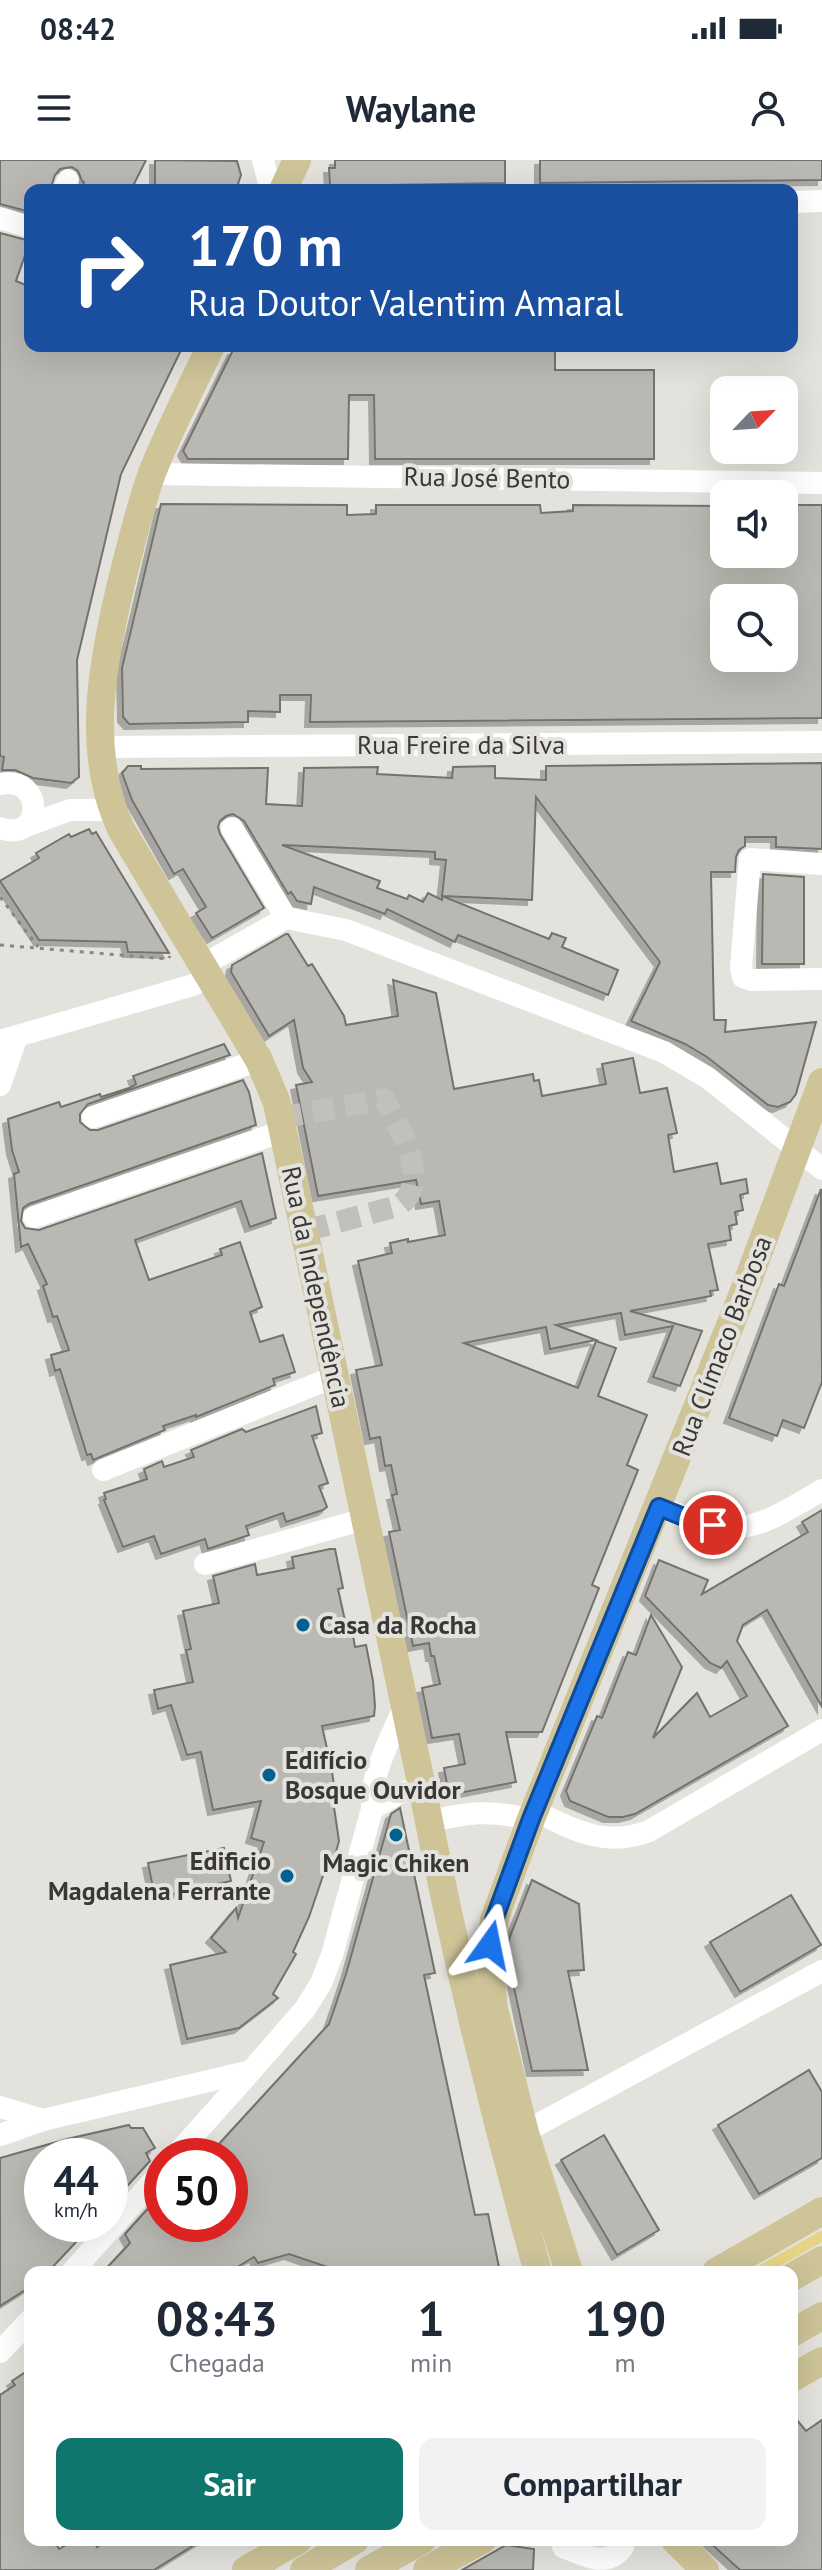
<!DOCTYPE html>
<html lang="pt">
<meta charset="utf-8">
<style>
body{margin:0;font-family:"PT Sans",sans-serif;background:#f2f2f3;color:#1f2937;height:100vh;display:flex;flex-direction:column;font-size:30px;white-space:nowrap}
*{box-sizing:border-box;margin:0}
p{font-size:26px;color:#747a83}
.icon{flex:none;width:44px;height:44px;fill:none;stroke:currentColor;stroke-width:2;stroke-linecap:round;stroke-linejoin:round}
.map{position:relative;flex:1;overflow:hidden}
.details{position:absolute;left:24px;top:2106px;width:774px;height:280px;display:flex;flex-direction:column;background:#fff;border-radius:16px;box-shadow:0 8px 32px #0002}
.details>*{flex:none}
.hud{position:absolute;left:24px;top:24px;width:774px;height:168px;border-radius:16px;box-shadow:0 8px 32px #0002;background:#1a4fa0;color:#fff;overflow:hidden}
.needle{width:52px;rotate:65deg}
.fabs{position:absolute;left:710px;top:216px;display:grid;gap:16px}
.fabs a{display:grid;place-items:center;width:88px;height:88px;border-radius:16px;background:#fff;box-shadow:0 8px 32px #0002;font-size:40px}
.speed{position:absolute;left:24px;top:1978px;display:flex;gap:16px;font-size:40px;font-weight:700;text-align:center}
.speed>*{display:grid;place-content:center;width:104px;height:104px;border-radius:50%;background:#fff;box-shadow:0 8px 32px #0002;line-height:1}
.speed small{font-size:20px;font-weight:400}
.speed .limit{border:12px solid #d22;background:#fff;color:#111}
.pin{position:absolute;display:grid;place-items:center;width:68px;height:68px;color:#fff;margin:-34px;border:4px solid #fff;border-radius:50%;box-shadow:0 2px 8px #0007}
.me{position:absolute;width:88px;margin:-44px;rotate:12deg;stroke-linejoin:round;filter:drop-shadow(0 0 6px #0008)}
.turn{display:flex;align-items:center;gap:28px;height:168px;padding:0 32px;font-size:36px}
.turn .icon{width:104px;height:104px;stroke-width:2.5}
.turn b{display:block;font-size:56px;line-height:68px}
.eta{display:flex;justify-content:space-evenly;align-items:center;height:136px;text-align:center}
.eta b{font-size:48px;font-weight:700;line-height:56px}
.primary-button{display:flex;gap:16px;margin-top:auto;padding:16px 32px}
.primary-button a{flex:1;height:92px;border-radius:16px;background:#0f766e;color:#fff;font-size:32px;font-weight:700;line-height:92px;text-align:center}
.primary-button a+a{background:#f2f2f3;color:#1f2937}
.status{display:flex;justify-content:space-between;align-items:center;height:56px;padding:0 40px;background:#fff;direction:ltr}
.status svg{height:22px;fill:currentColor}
header{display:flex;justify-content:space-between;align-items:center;height:104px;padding:0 32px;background:#fff;font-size:36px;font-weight:700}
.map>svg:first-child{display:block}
.green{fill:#e6d385}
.building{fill:#b9b8b3;stroke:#73726d;stroke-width:2;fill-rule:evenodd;filter:url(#shadow)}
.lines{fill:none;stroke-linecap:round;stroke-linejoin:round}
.minor-tunnel{stroke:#c2c0bc;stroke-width:22;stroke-dasharray:22 11;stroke-linecap:butt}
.path{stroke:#888783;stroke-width:3;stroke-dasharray:4 6;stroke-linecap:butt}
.minor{stroke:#fff;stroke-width:22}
.major{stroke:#cec498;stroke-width:28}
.route-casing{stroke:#114b97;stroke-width:20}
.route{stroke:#1a73e8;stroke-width:14}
.poi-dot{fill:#016191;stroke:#e4e2dd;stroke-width:3}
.labels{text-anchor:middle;stroke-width:8;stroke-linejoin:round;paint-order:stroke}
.street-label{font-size:26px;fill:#393836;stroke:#e4e2dd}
.poi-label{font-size:26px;font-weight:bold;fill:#393836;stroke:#e4e2dd;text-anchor:start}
</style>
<div class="status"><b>08:42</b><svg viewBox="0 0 49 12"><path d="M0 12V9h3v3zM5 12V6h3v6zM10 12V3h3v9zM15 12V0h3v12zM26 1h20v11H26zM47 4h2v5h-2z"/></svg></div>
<header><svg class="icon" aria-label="menu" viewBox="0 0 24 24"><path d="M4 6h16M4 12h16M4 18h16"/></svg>Waylane<svg class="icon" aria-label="person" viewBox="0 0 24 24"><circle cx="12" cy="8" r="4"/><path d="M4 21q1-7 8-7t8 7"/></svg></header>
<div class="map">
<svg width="822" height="2410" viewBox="0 0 822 2410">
<defs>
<filter id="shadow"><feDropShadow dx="-5" dy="5" stdDeviation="0" flood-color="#0004"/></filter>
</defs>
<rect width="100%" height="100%" fill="#e4e2dd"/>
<polygon class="green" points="822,2070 822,2082 770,2112 748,2112"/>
<g class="building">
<polygon points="0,0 146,0 131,30 81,30 84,22 82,21 78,11 72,7 60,9 55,15 50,30 30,30 30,52 0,44"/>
<polygon points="155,0 237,1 241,15 236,30 155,30"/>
<polygon points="335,0 505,0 505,23 330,26 329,8 335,8"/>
<polygon points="540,0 822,0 822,20 540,23"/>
<polygon points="0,73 30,81 16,121 30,127 30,186 183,186 121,314 77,500 79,617 71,623 33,618 15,610 2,610 4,597 0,596"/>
<polygon points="331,186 555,186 555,210 654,210 654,299 375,299 374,235 349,235 348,299 188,299 183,291 233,190 331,190"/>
<path d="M161 344 347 345V355L376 354V345H540L541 353 573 351V345L724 346V394H784V345H822V558L310 562 311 535H280V552L248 551V562L129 564 123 557 122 508ZM724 438H784V498H724Z"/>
<polygon points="822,603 822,689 776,687 776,677 745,677 745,686 739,690 736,697 735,712 711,712 714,860 726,860 725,872 816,862 796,934 790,942 778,947 768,945 707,897 685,884 631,861 660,802 536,637 532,740 442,736 446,700 435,699 435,692 282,685 380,721 377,728 407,739 409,735 423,742 428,733 442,740 442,736 549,779 552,773 566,778 562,787 618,810 608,835 458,775 455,782 387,749 385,754 314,727 311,744 297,741 291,732 288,734 244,661 233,654 226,656 220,661 218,667 220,674 264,748 212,778 196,753 206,747 183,709 174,714 132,640 122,613 128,606 141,606 141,609 268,608 266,644 302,646 304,608 378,607 377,614 452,618 453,607 495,606 495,618 546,620 546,606"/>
<polygon points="89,669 92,674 96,672 169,793 128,792 126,782 39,780 0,721 39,698 36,693 69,674 71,677"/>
<polygon points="763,714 804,717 804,804 762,804"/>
<polygon points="286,774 288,774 308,806 312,804 344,856 346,865 398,856 393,820 436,833 454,929 533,914 534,921 539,920 542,936 606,924 602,904 633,898 640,933 667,928 677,973 668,975 674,1012 717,1003 721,1024 746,1019 748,1033 740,1035 743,1050 735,1052 737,1064 729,1066 731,1080 708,1084 718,1130 710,1131 711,1136 630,1151 702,1171 680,1226 653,1217 673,1166 625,1175 621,1153 556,1165 596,1180 550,1189 546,1167 464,1183 578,1228 596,1181 616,1188 598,1236 647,1255 627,1305 638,1310 592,1425 599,1428 542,1572 506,1572 516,1622 449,1635 444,1608 465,1604 459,1574 432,1578 422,1528 440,1524 434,1496 431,1496 429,1483 413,1486 389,1372 400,1370 392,1335 397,1334 391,1305 385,1306 380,1277 370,1279 356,1210 382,1205 358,1101 392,1093 390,1083 408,1079 408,1082 445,1075 439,1041 421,1044 416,1020 318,1036 296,925 312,922 303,908 294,860 269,876 231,812 232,805"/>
<polygon points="224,884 230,895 88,944 80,954 80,962 90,970 98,970 243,920 249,932 256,965 29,1044 23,1048 21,1061 25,1068 39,1070 262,993 276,1058 250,1067 241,1041 135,1080 149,1120 222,1095 220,1089 240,1082 262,1147 250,1152 260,1182 283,1175 295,1212 273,1219 275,1225 196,1257 196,1255 163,1266 165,1270 93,1300 91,1294 87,1295 60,1209 55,1211 51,1195 69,1190 57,1156 53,1157 43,1126 47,1124 28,1084 21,1087 14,1014 19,1012 12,990 8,959 59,942 61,947 100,934 101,937 129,928 136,924 133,916"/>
<polygon points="821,1029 822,1222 804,1268 783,1260 777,1276 729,1258 779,1124 784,1126"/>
<polygon points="316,1246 322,1273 312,1276 328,1323 319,1326 327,1347 323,1350 286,1362 283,1353 246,1366 249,1375 208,1389 205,1379 161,1394 154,1376 123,1387 104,1340 106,1339 104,1333 147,1319 144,1309 162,1301 164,1307 194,1297 191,1290 242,1269 246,1272"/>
<polygon points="822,1350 822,1547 767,1450 743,1465 737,1481 788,1566 635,1654 623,1657 608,1657 570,1641 566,1631 597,1556 602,1558 628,1492 636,1495 651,1455 682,1507 653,1578 697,1533 710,1557 747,1536 727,1501 721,1508 710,1503 645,1436 659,1400 708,1420 702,1434 808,1372 802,1362"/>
<polygon points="330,1389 335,1389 343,1428 338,1429 346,1465 351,1464 355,1487 366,1485 373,1521 375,1546 374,1556 322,1566 332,1611 334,1626 331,1627 339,1681 332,1706 327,1704 309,1757 293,1792 296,1794 273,1834 278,1838 239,1868 187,1879 170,1805 226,1792 211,1778 236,1748 238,1758 264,1682 251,1678 261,1641 213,1650 201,1592 187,1595 171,1545 158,1549 154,1530 193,1522 186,1490 191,1489 183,1451 219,1443 213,1416 255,1404 257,1415 294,1408 292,1397"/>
<polygon points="400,1648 435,1813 424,1815 475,2055 488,2054 500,2112 342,2112 289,2094 258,2103 254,2097 229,2112 103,2112 130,2083 125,2074 162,2033 162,2064 230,2064 230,1996 208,1996 329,1864 346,1814 391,1654"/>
<polygon points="224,1688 231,1721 155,1738 148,1703"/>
<polygon points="532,1720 579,1744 584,1810 568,1811 588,1910 532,1911 508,1800 509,1779"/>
<polygon points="791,1735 821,1785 740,1832 710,1782"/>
<polygon points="809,1910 822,1932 822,1998 759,2034 718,1965"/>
<polygon points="129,1965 131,1968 143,1968 155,1988 146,1993 150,2001 110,2045 110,1996 42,1996 42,2064 93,2064 48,2112 30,2112 30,2127 0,2146 0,1998 67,1979"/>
<polygon points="604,1975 659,2070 617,2095 561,2000"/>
<polygon points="30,2209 30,2380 54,2380 59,2389 75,2380 93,2380 97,2387 108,2380 202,2380 154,2410 0,2410 0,2235 15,2225 12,2221"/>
<polygon points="792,2254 806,2271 822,2260 822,2410 740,2410 707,2380 792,2380"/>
<polygon points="506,2385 534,2389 533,2410 462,2410"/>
</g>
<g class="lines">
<path class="minor-tunnel" d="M280 958 384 939C398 966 434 1023 398 1046L304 1071"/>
<g class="path">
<polyline points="0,737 38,787"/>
<polyline points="0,785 168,799 170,796"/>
</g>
<g class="minor">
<polyline points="263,0 271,30"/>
<polyline points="64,30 68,20"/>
<polyline points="792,42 822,41"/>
<polyline points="0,58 30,67"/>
<polyline points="152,314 822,323"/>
<polyline points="100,587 822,582"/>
<path d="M0 624C45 614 44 684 0 668"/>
<polyline points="26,666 70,650 112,650"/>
<polyline points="232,668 286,758"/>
<polyline points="822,704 750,699 741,807 743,817 751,820 822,819"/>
<polyline points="203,805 286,758 346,770 664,892 708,918 822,1009"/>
<polyline points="0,881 193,825 210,815"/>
<polyline points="0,925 17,876"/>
<polyline points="93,957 259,900"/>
<polyline points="34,1057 283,971"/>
<polyline points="103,1310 334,1217"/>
<path d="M659 1347C740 1379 749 1373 822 1330"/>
<polyline points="205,1404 365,1359"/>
<polyline points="372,1649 397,1634 422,1627"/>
<path d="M535 1651C574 1670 605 1688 649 1671L822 1570"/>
<path d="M429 1661C472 1652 487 1650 531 1659"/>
<polyline points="0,1947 43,1960"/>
<path d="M0 1975 43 1960 251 1911 305 1849 321 1823 332 1795 372 1649C370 1612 392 1578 405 1544"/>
<polyline points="513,1978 822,1811"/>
<polyline points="175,1996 251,1911"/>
<polyline points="72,2112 162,2011"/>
<polyline points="0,2192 30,2160"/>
<path d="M563 2387C583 2395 607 2409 623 2387"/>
</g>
<g class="major">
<polyline points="283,30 297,0"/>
<path d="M211 186C191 228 169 270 152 313 139 349 130 388 121 424 102 504 85 591 121 669L259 900 277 943 422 1627C454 1790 493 1952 538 2112"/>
<polyline points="569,2112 525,1973 494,1849 490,1807 494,1760 531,1659 744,1131 822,922"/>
<polyline points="716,2112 822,2051"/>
<polyline points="792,2117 822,2100"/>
<polyline points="792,2173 822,2156"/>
<polyline points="792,2218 822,2201"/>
<polyline points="675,2380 705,2410"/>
<polyline points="246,2410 298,2380"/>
<polyline points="304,2410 355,2380"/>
<polyline points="369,2410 422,2380"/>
<polyline points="427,2410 482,2380"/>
</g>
</g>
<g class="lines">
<g class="route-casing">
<polyline id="route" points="490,1785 494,1760 531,1659 659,1347 696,1362 713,1365"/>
</g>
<use href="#route" class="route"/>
</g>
<g class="poi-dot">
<circle cx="303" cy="1465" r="8"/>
<circle cx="269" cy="1615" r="8"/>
<circle cx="396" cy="1675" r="8"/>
<circle cx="287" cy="1716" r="8"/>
</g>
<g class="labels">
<g class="street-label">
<text transform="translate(487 318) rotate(1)" y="9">Rua José Bento</text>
<text x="461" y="594">Rua Freire da Silva</text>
<text transform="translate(316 1127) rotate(78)" y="9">Rua da Independência</text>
<text transform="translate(722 1186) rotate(-69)" y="9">Rua Clímaco Barbosa</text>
</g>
<g class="poi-label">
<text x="319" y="1474">Casa da Rocha</text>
<text x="285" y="1609">Edifício<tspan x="285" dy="30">Bosque Ouvidor</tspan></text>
<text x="271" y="1710" text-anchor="end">Edificio<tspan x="271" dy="30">Magdalena Ferrante</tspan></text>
<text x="396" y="1712" text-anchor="middle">Magic Chiken</text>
</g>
</g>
</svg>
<div class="fabs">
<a><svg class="needle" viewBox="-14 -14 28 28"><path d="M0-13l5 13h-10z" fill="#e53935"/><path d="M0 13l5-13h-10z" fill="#747a83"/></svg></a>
<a><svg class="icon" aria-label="sound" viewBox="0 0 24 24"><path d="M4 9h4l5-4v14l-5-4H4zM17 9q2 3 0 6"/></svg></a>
<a><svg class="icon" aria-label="search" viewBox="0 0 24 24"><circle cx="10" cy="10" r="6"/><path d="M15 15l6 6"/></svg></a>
</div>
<div class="speed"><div>44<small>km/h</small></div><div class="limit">50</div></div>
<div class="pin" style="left:713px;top:1365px;background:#d93025"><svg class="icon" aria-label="arrive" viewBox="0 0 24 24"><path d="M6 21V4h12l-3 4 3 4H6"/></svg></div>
<svg class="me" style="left:490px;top:1785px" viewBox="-20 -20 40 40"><path d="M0-17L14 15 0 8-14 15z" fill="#1a73e8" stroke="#fff" stroke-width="4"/></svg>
<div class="hud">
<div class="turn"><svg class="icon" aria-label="right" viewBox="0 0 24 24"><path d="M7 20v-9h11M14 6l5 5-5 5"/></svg><div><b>170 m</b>Rua Doutor Valentim Amaral</div></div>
</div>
<section class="details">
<div class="eta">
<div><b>08:43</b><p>Chegada</p></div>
<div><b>1</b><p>min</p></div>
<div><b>190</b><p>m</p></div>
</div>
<div class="primary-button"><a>Sair</a><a>Compartilhar</a></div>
</section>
</div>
